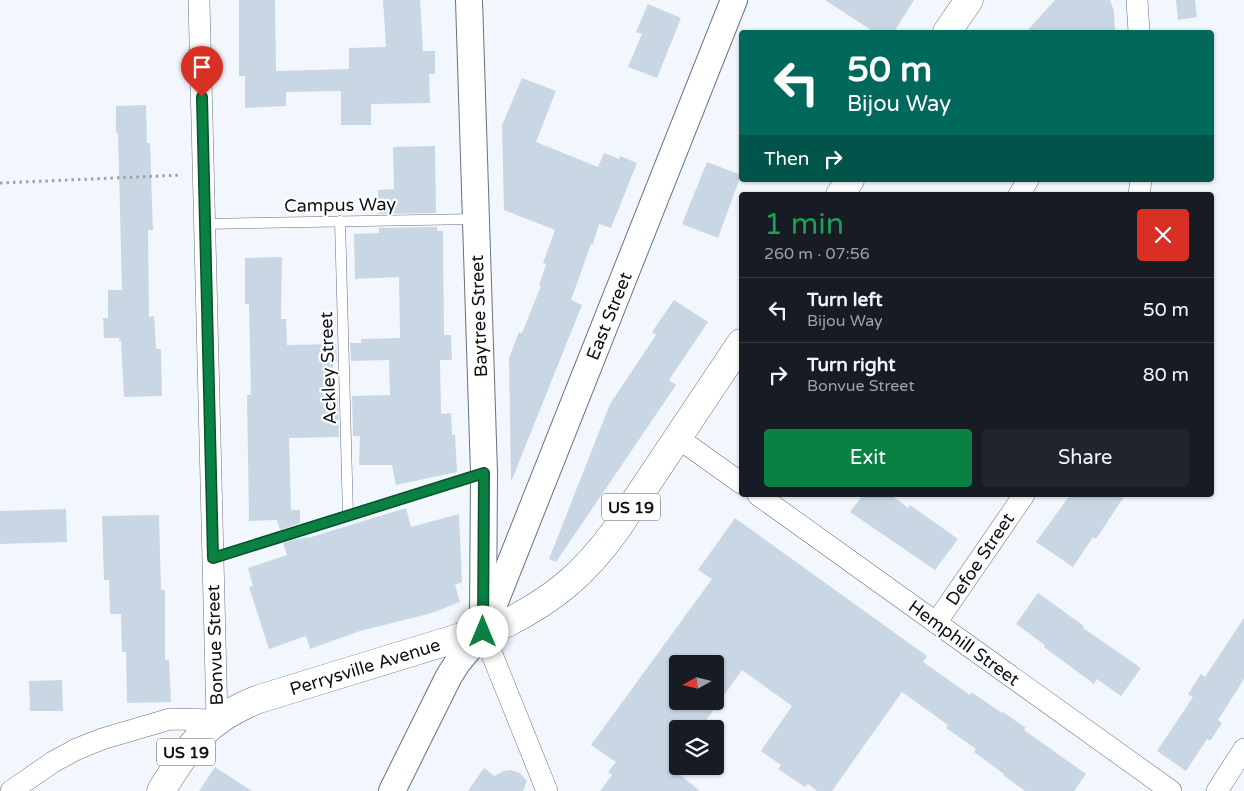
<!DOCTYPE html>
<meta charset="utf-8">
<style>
body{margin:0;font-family:"Varela Round",sans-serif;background:#20242c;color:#f1f3f6;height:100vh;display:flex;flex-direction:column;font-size:19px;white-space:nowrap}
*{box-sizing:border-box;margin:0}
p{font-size:16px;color:#9ea1a6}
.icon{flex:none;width:28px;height:28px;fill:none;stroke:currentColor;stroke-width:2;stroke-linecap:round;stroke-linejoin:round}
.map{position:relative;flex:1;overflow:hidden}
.details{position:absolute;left:739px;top:192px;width:475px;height:305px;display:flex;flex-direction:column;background:#171b24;border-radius:5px;box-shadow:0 1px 4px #0004}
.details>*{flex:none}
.guide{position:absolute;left:739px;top:30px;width:475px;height:152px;border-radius:5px;box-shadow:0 1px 4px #0004;background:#00695c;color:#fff;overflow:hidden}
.needle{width:32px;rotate:262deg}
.fabs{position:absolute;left:669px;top:655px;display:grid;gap:10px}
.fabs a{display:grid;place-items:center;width:55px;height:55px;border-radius:5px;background:#171b24;box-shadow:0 1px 4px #0004;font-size:25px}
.pin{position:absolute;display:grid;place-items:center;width:42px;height:42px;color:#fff;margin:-51px -21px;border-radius:50% 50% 50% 0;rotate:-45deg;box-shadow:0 0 5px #0007}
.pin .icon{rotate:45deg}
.me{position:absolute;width:55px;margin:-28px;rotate:0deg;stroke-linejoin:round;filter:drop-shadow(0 0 4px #0008)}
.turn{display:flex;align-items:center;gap:18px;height:105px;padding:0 25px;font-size:22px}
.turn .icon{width:65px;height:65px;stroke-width:2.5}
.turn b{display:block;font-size:35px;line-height:42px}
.then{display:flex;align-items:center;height:48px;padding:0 25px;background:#0003;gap:10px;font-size:19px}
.round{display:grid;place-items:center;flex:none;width:52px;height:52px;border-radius:5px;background:#20242c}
.head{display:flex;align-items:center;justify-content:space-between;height:85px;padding:0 25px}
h1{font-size:30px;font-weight:600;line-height:38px;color:#1e9e55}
.cta{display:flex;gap:10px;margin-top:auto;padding:10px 25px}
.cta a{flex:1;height:58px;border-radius:5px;background:#0b8043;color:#fff;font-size:20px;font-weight:600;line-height:58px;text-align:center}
.cta a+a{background:#20242c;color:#f1f3f6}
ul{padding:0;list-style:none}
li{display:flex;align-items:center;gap:15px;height:65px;padding:0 25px;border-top:1px solid #363941}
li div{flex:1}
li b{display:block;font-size:19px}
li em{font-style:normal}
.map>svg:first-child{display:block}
.building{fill:#c9d7e4;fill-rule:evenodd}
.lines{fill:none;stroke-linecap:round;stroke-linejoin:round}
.service-casing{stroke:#66737f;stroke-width:11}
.minor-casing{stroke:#66737f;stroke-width:22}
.tertiary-casing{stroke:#66737f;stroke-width:28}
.primary-casing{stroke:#66737f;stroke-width:29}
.path{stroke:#9ea3a8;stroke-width:3;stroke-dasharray:2.5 4;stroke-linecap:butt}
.service{stroke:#fff;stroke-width:10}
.minor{stroke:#fff;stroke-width:21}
.tertiary{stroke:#fff;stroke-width:26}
.primary{stroke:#fff;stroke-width:28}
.route-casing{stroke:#07532c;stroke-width:12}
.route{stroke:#0b8043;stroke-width:9}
.labels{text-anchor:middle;stroke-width:4.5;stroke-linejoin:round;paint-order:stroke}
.shield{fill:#fff;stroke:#565a5d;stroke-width:1}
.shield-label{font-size:16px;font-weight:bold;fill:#0e1317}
.street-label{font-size:18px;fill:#0e1317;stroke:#fff}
</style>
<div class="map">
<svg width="1244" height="791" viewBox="0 0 1244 791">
<rect width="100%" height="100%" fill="#f2f7fd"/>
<g class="building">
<polygon points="239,0 275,0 276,71 349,69 349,48 386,47 383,0 420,0 423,51 435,51 435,74 429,74 430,103 371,104 371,125 341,125 341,91 286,92 286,106 245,108 245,76 239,76"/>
<polygon points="825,0 914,0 894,32 874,32"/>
<polygon points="1055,0 1110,0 1114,11 1115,32 1026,32"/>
<polygon points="1176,0 1195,0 1197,17 1178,20"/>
<polygon points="648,4 681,18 657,78 628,67 642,34 636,32"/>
<polygon points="522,78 556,91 536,142 598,167 604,153 619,159 620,156 637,163 611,228 599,224 593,244 591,244 571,300 582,305 511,482 509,358 519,332 522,333 541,286 539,286 546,264 543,263 555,230 504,210 502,125"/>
<polygon points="146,105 147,143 150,143 153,230 148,230 149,317 154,316 156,349 161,349 162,396 124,397 121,341 119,341 119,338 104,338 103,318 108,318 108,290 122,290 118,133 116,133 116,106"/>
<polygon points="435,146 436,213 378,214 378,190 394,189 393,147"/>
<polygon points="707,162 741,175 718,238 682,224"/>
<polygon points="437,227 437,231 443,231 444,335 451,335 452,360 440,360 441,414 451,413 452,435 455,435 457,472 396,485 392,465 359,465 360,436 353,436 352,396 390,395 389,360 351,361 350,343 361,343 361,339 400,338 399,277 355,279 354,234 379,233 379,228"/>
<polygon points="282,257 281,319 286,319 287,345 336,344 337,361 333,361 333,397 338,397 339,437 289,438 291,510 300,510 300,523 280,530 277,520 249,521 247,395 251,395 249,304 245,304 245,258"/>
<polygon points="674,300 708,322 669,380 676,385 556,562 549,559 610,404 656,335 652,332"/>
<polygon points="863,495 891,495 908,508 910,505 958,539 935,570 850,512"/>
<polygon points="1070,495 1125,495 1096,539 1093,537 1073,567 1036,542"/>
<polygon points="406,508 411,527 459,514 462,582 455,585 460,602 432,613 360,631 310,649 306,636 269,649 249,587 253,586 248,568 287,555 283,543 300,538 300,539 308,537 308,538"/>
<polygon points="66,509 67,542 0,544 0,511"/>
<polygon points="159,515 161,590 165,590 165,660 169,660 171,702 127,703 126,652 122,652 121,614 110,614 109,580 104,580 102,516"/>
<path d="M735 518 927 656 923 662 970 695 971 692 1002 713 1003 712 1026 728 1024 730 1086 774 1074 791H1025L1003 775 1004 774 974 752 976 749 946 728 948 725 902 692 832 791H817L808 784 805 787 778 769 781 765 761 751 792 706 742 670 700 729H678V773L700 791H600L612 775 608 772 616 762 591 745 712 579 698 570ZM678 664H715V701H678Z"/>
<polygon points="1038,593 1084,626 1083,628 1141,668 1121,696 1097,679 1094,684 1044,647 1045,645 1016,624"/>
<polygon points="1244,618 1244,679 1218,720 1222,723 1210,741 1207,739 1186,771 1157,751 1193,697 1188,694 1201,674 1205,677"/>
<polygon points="62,680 63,711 30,711 29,681"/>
<polygon points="215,767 252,791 199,791"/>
<polygon points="484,768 494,776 504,771 510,770 520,773 527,781 523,791 468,791"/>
</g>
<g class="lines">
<g class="service-casing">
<g id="service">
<polyline points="340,221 348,515"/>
<polyline points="205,224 475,219"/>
<polyline points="213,558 483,473"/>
</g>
</g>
<g class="minor-casing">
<g id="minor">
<polyline points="1137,0 1139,32"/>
<polyline points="1019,195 1028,180"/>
<polyline points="1139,195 1141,180"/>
<polyline points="678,438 741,483"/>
<polyline points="758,495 1171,791"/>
<polyline points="936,623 1024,495"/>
<polyline points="483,632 547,791"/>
<polyline points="11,791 53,762 77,749 102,739 170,719 217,720 199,0"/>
<polyline points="1217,791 1244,749"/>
</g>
</g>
<g class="tertiary-casing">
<g id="tertiary">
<polyline points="469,0 484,473 483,617"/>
<polyline points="392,791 449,676 458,662 483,632 734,0"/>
</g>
</g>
<g class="primary-casing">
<g id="primary">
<polyline points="947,32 969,0"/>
<polyline points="840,195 850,180"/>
<path d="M161 791C189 745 207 719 259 699L507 623C555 598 584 574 616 530L741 343"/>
</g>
</g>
<polyline class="path" points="0,183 182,175"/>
<use href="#service" class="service"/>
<use href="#minor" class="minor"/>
<use href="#tertiary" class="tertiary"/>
<use href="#primary" class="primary"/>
</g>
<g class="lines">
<g class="route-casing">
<polyline id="route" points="202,97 213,558 484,473 483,632"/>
</g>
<use href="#route" class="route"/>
</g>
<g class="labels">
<g class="shield">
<rect x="602" y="493.5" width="58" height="27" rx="4"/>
<rect x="157" y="738.5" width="58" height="27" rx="4"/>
</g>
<g class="shield-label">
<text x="631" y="513">US 19</text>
<text x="186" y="758">US 19</text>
</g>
<g class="street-label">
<text transform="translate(340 205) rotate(-1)" y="6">Campus Way</text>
<text transform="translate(479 316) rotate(-92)" y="6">Baytree Street</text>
<text transform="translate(609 316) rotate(-68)" y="6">East Street</text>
<text transform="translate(328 368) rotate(-92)" y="6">Ackley Street</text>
<text transform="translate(980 559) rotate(-56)" y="6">Defoe Street</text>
<text transform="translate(964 643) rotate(36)" y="6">Hemphill Street</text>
<text transform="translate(215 645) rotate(-92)" y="6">Bonvue Street</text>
<text transform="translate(365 667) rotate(-17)" y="6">Perrysville Avenue</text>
</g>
</g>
</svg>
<div class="fabs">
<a><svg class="needle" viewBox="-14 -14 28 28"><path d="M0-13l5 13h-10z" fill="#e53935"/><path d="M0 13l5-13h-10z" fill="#9ea1a6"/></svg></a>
<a><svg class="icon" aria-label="layers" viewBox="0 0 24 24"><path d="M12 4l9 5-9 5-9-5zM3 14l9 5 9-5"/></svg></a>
</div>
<div class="pin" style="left:202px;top:97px;background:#d93025"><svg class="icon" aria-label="arrive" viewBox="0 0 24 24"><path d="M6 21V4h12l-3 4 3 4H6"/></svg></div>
<svg class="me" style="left:483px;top:632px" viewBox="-20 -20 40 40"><circle r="19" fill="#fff"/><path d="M0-13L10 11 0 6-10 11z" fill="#0b8043"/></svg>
<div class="guide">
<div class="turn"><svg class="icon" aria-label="left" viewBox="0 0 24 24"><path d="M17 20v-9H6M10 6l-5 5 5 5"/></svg><div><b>50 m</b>Bijou Way</div></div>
<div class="then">Then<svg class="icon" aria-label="right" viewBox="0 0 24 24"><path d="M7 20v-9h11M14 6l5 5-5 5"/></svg></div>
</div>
<section class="details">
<div class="head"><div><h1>1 min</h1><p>260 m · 07:56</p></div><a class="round" style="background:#d93025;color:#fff"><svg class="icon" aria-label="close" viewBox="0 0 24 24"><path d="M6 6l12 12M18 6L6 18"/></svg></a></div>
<ul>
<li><svg class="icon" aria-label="left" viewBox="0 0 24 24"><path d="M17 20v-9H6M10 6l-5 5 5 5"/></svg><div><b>Turn left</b><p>Bijou Way</p></div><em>50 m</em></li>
<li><svg class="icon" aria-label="right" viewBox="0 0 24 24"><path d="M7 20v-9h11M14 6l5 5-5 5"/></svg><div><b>Turn right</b><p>Bonvue Street</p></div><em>80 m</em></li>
</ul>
<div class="cta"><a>Exit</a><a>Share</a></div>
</section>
</div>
